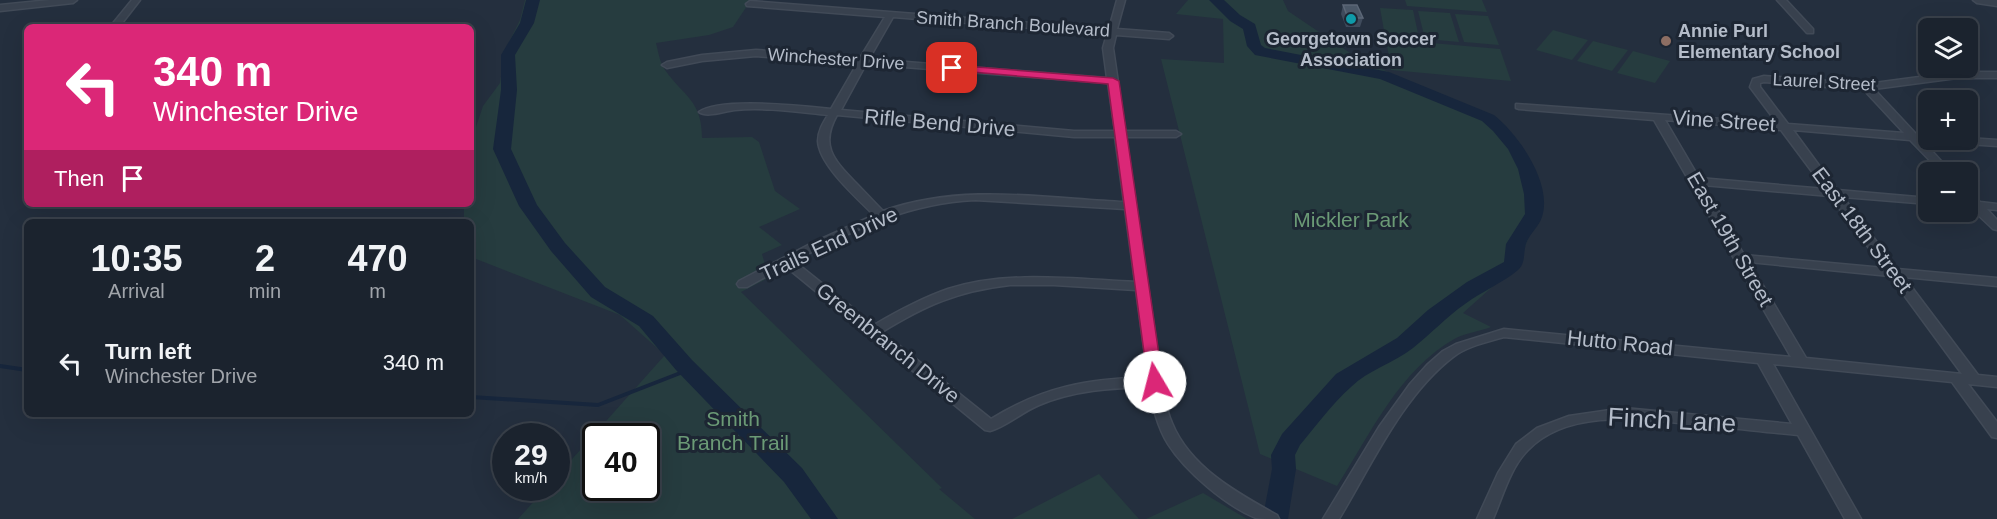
<!DOCTYPE html>
<meta charset="utf-8">
<style>
body{margin:0;font-family:Arial,sans-serif;background:#282f3a;color:#f1f3f6;height:100vh;display:flex;flex-direction:column;font-size:22px;white-space:nowrap}
*{box-sizing:border-box;margin:0}
p{font-size:20px;color:#a0a4aa}
.icon{flex:none;width:33px;height:33px;fill:none;stroke:currentColor;stroke-width:2;stroke-linecap:round;stroke-linejoin:round}
.map{position:relative;flex:1;overflow:hidden}
.panel{position:absolute;left:24px;top:219px;width:450px;height:198px;display:flex;flex-direction:column;background:#1b232e;border-radius:9px;box-shadow:0 6px 24px #0002,0 0 0 2px #39404a}
.panel>*{flex:none}
.banner{position:absolute;left:24px;top:24px;width:450px;height:183px;border-radius:9px;box-shadow:0 6px 24px #0002,0 0 0 2px #39404a;background:#db2777;color:#fff;overflow:hidden}
.fabs{position:absolute;left:1918px;top:18px;display:grid;gap:12px}
.fabs a{display:grid;place-items:center;width:60px;height:60px;border-radius:9px;background:#1b232e;box-shadow:0 6px 24px #0002,0 0 0 2px #39404a;font-size:30px}
.speed{position:absolute;left:492px;top:423px;display:flex;gap:12px;font-size:30px;font-weight:700;text-align:center}
.speed>*{display:grid;place-content:center;width:78px;height:78px;border-radius:50%;background:#1b232e;box-shadow:0 6px 24px #0002,0 0 0 2px #39404a;line-height:1}
.speed small{font-size:15px;font-weight:400}
.speed .limit{border:3px solid #111;border-radius:9px;background:#fff;color:#111}
.pin{position:absolute;display:grid;place-items:center;width:51px;height:51px;color:#fff;margin:-26px;border-radius:12px;box-shadow:0 3px 9px #0006}
.me{position:absolute;width:66px;margin:-33px;rotate:352deg;stroke-linejoin:round;filter:drop-shadow(0 0 4px #0008)}
.turn{display:flex;align-items:center;gap:21px;height:126px;padding:0 30px;font-size:27px}
.turn .icon{width:78px;height:78px;stroke-width:2.5}
.turn b{display:block;font-size:42px;line-height:51px}
.then{display:flex;align-items:center;height:57px;padding:0 30px;background:#0003;gap:12px;font-size:22px}
.eta{display:flex;justify-content:space-evenly;align-items:center;height:102px;text-align:center}
.eta b{font-size:36px;font-weight:600;line-height:42px}
ul{padding:0;list-style:none}
li{display:flex;align-items:center;gap:18px;height:84px;padding:0 30px}
li div{flex:1}
li b{display:block;font-size:22px}
li em{font-style:normal}
.map>svg:first-child{display:block}
.green{fill:#263c3f;fill-rule:evenodd}
.lines{fill:none;stroke-linecap:round;stroke-linejoin:round}
.stream{stroke:#17263c;stroke-width:4}
.river{fill:#17263c;fill-rule:evenodd}
.minor-casing{stroke:#414a57;stroke-width:3}
.minor{fill:#38414e;fill-rule:evenodd}
.wall{fill:#3f4b5c}
.building{fill:#4b5868;stroke:#5c6777;stroke-width:1.5}
.route{fill:#db2777;stroke:#8e194d;stroke-width:1.5}
.culture-dot{fill:#0f9aa8;stroke:#1d2633;stroke-width:2}
.education-dot{fill:#8d6e63;stroke:#1d2633;stroke-width:2}
.labels{text-anchor:middle;stroke-width:6;stroke-linejoin:round;paint-order:stroke}
.far-street-label{font-size:18px;fill:#b4bcc9;stroke:#1d2633}
.far-poi-label{font-size:18px;font-weight:bold;fill:#b4bcc9;stroke:#1d2633;text-anchor:start}
.street-label{font-size:21px;fill:#b4bcc9;stroke:#1d2633}
.park-label{font-size:21px;fill:#6b9a76;stroke:#1d2633}
.near-street-label{font-size:26px;fill:#b4bcc9;stroke:#1d2633}
</style>
<div class="map">
<svg width="1997" height="519" viewBox="0 0 1997 519">
<rect width="100%" height="100%" fill="#242f3e"/>
<g class="green">
<path d="M525 0H751L733 27 709 35 656 43C658 51 660 63 665 70 684 97 702 100 702 138L752 137 759 142 775 191 800 209 759 227 782 245 762 254 766 268 774 275 741 292 942 488 939 489 975 519H518L546 488H556L557 476 665 355 620 315 471 257V222H464V204H471V142L483 106 500 83 505 50 520 20ZM596 436H646V488H596Z"/>
<path d="M1188 0H1283L1288 11 1359 59 1487 116 1515 142 1530 169 1539 209 1519 263 1463 313 1491 327C1480 331 1466 333 1456 338 1399 370 1371 433 1337 486L1260 454 1161 59 1224 63 1223 19 1176 14Z"/>
<polygon points="1405,0 1482,0 1487,12 1407,6"/>
<polygon points="1380,8 1413,10 1419,38 1385,36"/>
<polygon points="1418,11 1450,13 1459,42 1425,39"/>
<polygon points="1455,14 1488,16 1499,45 1464,42"/>
<polygon points="1553,30 1588,40 1572,60 1536,50"/>
<polygon points="1386,39 1500,49 1511,81 1391,70"/>
<polygon points="1593,41 1628,50 1612,71 1577,61"/>
<polygon points="1633,51 1670,61 1655,83 1617,73"/>
<polygon points="1099,474 1139,519 1012,519"/>
<polygon points="1203,493 1247,519 1146,519"/>
</g>
<g class="lines">
<g class="stream">
<polyline points="0,366 27,370"/>
<polyline points="471,397 598,405 688,370"/>
</g>
<g class="river">
<polygon points="526,0 540,0 534,23 515,55 517,90 511,149 537,205 565,243 605,287 653,316 692,360 802,468 838,519 811,519 784,482 676,370 639,326 591,297 551,251 519,206 493,149 501,90 501,55 520,23"/>
<path d="M1209 0H1224L1240 15 1255 24 1261 45 1265 48 1389 72 1494 115C1518 134 1553 183 1542 217 1539 227 1529 234 1526 244 1523 253 1526 263 1518 270 1504 282 1481 292 1465 304 1446 317 1431 334 1413 348 1394 363 1368 370 1351 387 1332 404 1316 426 1300 445L1295 455 1296 469 1288 519H1268L1265 506 1272 469 1271 455 1282 434 1336 374 1397 338 1428 310 1467 282 1504 262 1506 244 1525 214 1524 194 1518 169 1508 149 1493 131 1482 121 1380 79 1255 55 1247 46 1243 29 1230 21Z"/>
</g>
<g class="minor-casing">
<g id="minor">
<polygon points="50,0 77,0 73,3 0,11 0,5"/>
<polygon points="132,0 140,0 119,27 110,27"/>
<path d="M1117 0H1125L1117 29 1169 33 1173 36 1169 39 1116 35 1113 48 1125 131H1176L1181 134 1176 137H1126L1162 382C1165 396 1166 410 1172 423 1190 467 1237 493 1277 515L1279 519C1272 519 1262 519 1256 518 1226 506 1185 471 1168 444 1157 426 1153 407 1149 387 1111 388 1075 390 1039 405 1022 412 1007 426 990 431L985 430 785 266 747 287H739L737 284 739 281 814 242 874 215C857 198 819 165 818 141 818 131 823 123 828 115 797 112 765 107 735 110 724 111 707 118 699 112 720 97 804 106 831 109L857 64 756 56 702 61 667 68 662 65 667 62 702 55 756 50 860 58 885 17 747 6 746 4 750 1 1109 29ZM893 17 1107 34 1103 48 1107 78 869 59ZM866 64 1108 83 1115 131H1074L841 110ZM837 115 1074 137H1115L1124 202C1043 198 962 183 883 211 873 201 864 191 854 181 833 159 820 145 837 115ZM975 200 1125 209 1135 282C1073 279 1008 270 948 289 922 298 898 311 874 325L794 261C853 230 908 203 975 200ZM1010 285H1054L1136 290 1148 377C1087 379 1043 387 991 419L882 332C926 305 958 291 1010 285Z"/>
<polygon points="1777,0 1786,0 1813,29 1813,33 1807,33"/>
<polygon points="1973,0 1997,0 1997,6 1977,3"/>
<path d="M1957 72H1997V78H1957L1874 89 1916 134 1929 135V140H1933L1923 141 1951 172H1941L1910 140 1793 130 1837 190 1929 198V204L1843 197 1897 269 1997 278V286L1904 277 1978 375 1997 377V387L1968 384 1997 422V438L1992 437 1952 382 1773 364 1861 519H1845L1798 435C1765 432 1732 428 1698 425 1645 420 1570 407 1528 450 1510 468 1503 496 1493 519H1477L1498 473 1516 444 1537 428 1569 416 1624 408 1792 424 1758 363 1504 337C1487 342 1467 346 1453 357 1403 395 1371 466 1339 519H1323L1379 427 1410 384 1427 365 1443 351 1456 344 1504 329 1791 357 1654 120 1519 109 1516 108V104L1777 123 1750 87 1753 79 1764 76 1867 84ZM1764 82 1864 90 1904 133 1788 124 1760 87V83ZM1665 120 1781 130 1825 189 1699 178ZM1703 185 1830 196 1884 268 1744 255ZM1749 262 1890 276 1962 374 1806 358Z"/>
<polygon points="1968,138 1997,140 1997,146 1953,143 1948,140 1968,140"/>
<path d="M1968 193 1972 194 1980 202 1997 204V210L1987 209 1997 220V230L1993 229C1981 217 1968 209 1968 193Z"/>
</g>
</g>
<use href="#minor" class="minor"/>
</g>
<polygon class="wall" points="1343,5 1363,18 1360,27 1346,27 1341,14"/>
<polygon class="building" points="1343,5 1357,5 1363,18 1348,18"/>
<polygon class="route" points="952,65 1113,78 1119,81 1163,382 1161,386 1150,386 1148,382 1108,84 949,70 949,66"/>
<circle class="culture-dot" cx="1351" cy="19" r="6"/>
<circle class="education-dot" cx="1666" cy="41" r="6"/>
<g class="labels">
<g class="far-street-label">
<text transform="translate(1013 24) rotate(4)" y="6">Smith Branch Boulevard</text>
<text transform="translate(836 59) rotate(4)" y="6">Winchester Drive</text>
<text transform="translate(1824 82) rotate(3)" y="6">Laurel Street</text>
</g>
<g class="far-poi-label">
<text x="1678" y="37">Annie Purl<tspan x="1678" dy="21">Elementary School</tspan></text>
<text x="1351" y="45" text-anchor="middle">Georgetown Soccer<tspan x="1351" dy="21">Association</tspan></text>
</g>
<g class="street-label">
<text transform="translate(1724 121) rotate(4)" y="7">Vine Street</text>
<text transform="translate(940 123) rotate(5)" y="7">Rifle Bend Drive</text>
<text transform="translate(1862 230) rotate(53)" y="7">East 18th Street</text>
<text transform="translate(1730 239) rotate(60)" y="7">East 19th Street</text>
<text transform="translate(829 244) rotate(-25)" y="7">Trails End Drive</text>
<text transform="translate(888 343) rotate(39)" y="7">Greenbranch Drive</text>
<text transform="translate(1620 343) rotate(6)" y="7">Hutto Road</text>
</g>
<g class="park-label">
<text x="1351" y="227">Mickler Park</text>
<text x="733" y="426">Smith<tspan x="733" dy="24">Branch Trail</tspan></text>
</g>
<g class="near-street-label">
<text transform="translate(1672 420) rotate(3)" y="9">Finch Lane</text>
</g>
</g>
</svg>
<div class="fabs">
<a><svg class="icon" aria-label="layers" viewBox="0 0 24 24"><path d="M12 4l9 5-9 5-9-5zM3 14l9 5 9-5"/></svg></a>
<a>+</a>
<a>−</a>
</div>
<div class="speed"><div>29<small>km/h</small></div><div class="limit">40</div></div>
<div class="pin" style="left:952px;top:68px;background:#d93025"><svg class="icon" aria-label="arrive" viewBox="0 0 24 24"><path d="M6 21V4h12l-3 4 3 4H6"/></svg></div>
<svg class="me" style="left:1155px;top:382px" viewBox="-20 -20 40 40"><circle r="19" fill="#fff"/><path d="M0-13L10 11 0 6-10 11z" fill="#db2777"/></svg>
<div class="banner">
<div class="turn"><svg class="icon" aria-label="left" viewBox="0 0 24 24"><path d="M17 20v-9H6M10 6l-5 5 5 5"/></svg><div><b>340 m</b>Winchester Drive</div></div>
<div class="then">Then<svg class="icon" aria-label="arrive" viewBox="0 0 24 24"><path d="M6 21V4h12l-3 4 3 4H6"/></svg></div>
</div>
<section class="panel">
<div class="eta">
<div><b>10:35</b><p>Arrival</p></div>
<div><b>2</b><p>min</p></div>
<div><b>470</b><p>m</p></div>
</div>
<ul>
<li><svg class="icon" aria-label="left" viewBox="0 0 24 24"><path d="M17 20v-9H6M10 6l-5 5 5 5"/></svg><div><b>Turn left</b><p>Winchester Drive</p></div><em>340 m</em></li>
</ul>
</section>
</div>
